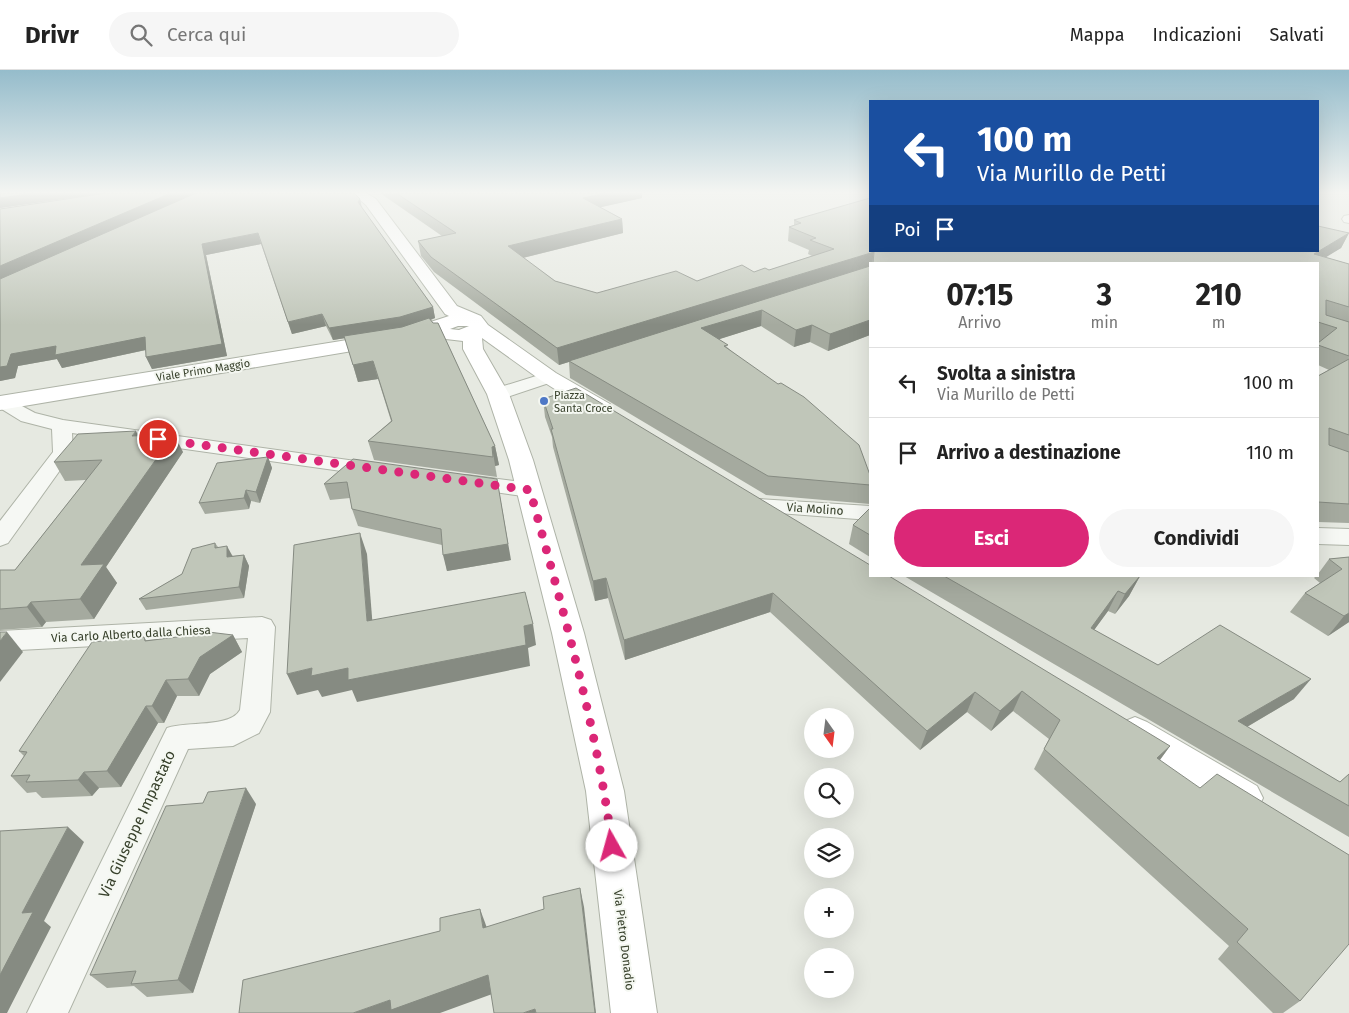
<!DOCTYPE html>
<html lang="it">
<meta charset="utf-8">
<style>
body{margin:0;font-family:"Fira Sans",sans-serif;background:#f6f6f6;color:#222;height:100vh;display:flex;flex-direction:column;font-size:19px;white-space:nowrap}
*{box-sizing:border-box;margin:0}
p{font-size:16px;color:#767676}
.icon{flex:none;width:28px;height:28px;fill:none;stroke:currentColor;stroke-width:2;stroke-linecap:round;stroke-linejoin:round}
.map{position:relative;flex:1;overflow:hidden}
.sheet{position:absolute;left:869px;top:192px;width:450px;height:315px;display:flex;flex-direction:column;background:#fff;border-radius:0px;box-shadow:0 5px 20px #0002}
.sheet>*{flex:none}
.guide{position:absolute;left:869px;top:30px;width:450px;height:152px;border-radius:0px;box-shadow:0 5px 20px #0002;background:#1a4fa0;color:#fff;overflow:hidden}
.needle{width:32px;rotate:166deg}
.buttons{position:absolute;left:804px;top:638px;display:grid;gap:10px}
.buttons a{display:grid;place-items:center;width:50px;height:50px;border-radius:50%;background:#fff;box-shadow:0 5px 20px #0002;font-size:25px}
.pin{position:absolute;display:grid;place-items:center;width:42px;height:42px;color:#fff;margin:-21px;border:2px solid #fff;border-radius:50%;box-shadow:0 1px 5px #0007}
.me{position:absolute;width:55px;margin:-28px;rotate:353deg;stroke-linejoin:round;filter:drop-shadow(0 0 4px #0008)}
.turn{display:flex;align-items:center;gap:18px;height:105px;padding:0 25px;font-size:22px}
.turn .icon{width:65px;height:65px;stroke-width:2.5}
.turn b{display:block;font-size:35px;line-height:42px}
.then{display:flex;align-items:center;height:48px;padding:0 25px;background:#0003;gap:10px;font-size:19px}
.eta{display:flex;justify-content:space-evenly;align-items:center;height:85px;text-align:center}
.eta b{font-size:30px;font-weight:700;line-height:35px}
.cta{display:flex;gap:10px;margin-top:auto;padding:10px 25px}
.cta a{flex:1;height:58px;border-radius:30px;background:#db2777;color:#fff;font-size:20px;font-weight:700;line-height:58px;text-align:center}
.cta a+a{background:#f6f6f6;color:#222}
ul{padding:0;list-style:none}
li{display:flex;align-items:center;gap:15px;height:70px;padding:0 25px;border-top:1px solid #e0e0e0}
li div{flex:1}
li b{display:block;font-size:19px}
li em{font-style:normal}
header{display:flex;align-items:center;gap:30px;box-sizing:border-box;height:70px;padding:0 25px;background:#fff;border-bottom:1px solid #e0e0e0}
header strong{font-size:24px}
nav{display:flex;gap:28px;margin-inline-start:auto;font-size:18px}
.search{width:350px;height:45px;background:#f6f6f6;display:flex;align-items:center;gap:12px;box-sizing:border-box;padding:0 18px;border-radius:28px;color:#767676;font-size:19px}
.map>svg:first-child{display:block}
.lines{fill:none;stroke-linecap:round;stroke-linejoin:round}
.street-casing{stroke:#aeb3a7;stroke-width:2}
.secondary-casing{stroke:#aeb3a7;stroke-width:2}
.street{fill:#f6f8f4;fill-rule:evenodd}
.secondary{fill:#fff;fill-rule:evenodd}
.wall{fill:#a5aa9f}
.shaded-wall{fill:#868b82}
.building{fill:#c0c6b9;stroke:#868b82}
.route{stroke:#db2777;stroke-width:9;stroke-dasharray:0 16.2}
.poi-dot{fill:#4e78c6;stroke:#f4f7f1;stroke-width:2}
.labels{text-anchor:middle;stroke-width:4;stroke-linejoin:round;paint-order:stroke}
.far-street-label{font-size:11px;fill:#37402b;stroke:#f4f7f1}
.far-poi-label{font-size:11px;fill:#37402b;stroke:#f4f7f1;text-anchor:start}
.street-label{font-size:12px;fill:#37402b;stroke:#f4f7f1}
.near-street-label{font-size:15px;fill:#37402b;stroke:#f4f7f1}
</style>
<header>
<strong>Drivr</strong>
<div class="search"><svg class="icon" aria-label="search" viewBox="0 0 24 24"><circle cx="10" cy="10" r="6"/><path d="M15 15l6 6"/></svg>Cerca qui</div>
<nav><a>Mappa</a><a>Indicazioni</a><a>Salvati</a></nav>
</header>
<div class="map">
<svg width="1349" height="943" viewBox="0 0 1349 943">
<rect width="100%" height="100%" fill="#e6e9e1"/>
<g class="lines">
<g class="street-casing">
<g id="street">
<polygon points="1349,145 1349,153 1344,152 1342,149 1344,146"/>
<polygon points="549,302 555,303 558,307 555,311 498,330 491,328 489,324 491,320"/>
<polygon points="5,327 35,343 63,350 377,394 385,395 388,400 385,405 377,406 72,363 73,382 8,473 0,476 0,451 53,382 52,359 21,351 0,338 0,329"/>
<polygon points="467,405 530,413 538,415 541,420 538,425 530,427 459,417 456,412 459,407"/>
<polygon points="760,429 870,436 870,450 752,441 749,436 752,431"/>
<polygon points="1318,458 1349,459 1349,475 1318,474"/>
<path d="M262 547 271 550 275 557 270 642 259 663 233 676 188 679 68 943H27L167 658C187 651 230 658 240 640L248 568 0 581V561Z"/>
</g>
</g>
<g class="secondary-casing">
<g id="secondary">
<path d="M352 123H366L376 129 457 236 481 246 488 255 556 303 610 334 613 339 610 344 602 346 594 344 542 311 482 268 483 279 509 324 533 390 584 563 624 721 657 943H611L586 721 552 563 509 390 487 324 463 279V271L437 268 434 263 406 272 0 340V326L403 261 449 246 445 244 366 135ZM458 256H469L459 260 450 259Z"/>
<polygon points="1135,647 1147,652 1257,716 1263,728 1257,740 1244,745 1231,740 1123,672 1117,662 1123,652"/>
</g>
</g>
<use href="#street" class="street"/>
<use href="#secondary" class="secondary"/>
</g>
<g class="wall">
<polygon points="0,123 354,123 360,129 362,138 433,237 435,248 431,250 433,253 438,253 495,376 499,395 495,396 497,407 374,390 368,371 391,351 378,309 358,312 345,268 333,270 326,256 292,264 261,174 206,185 227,286 152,299 146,287 146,280 62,298 57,289 18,296 15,308 0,311 0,139 105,123 0,138"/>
<polygon points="380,123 642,123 642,128 600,137 622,149 623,163 523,188 555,211 597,223 697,211 769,200 812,186 808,184 809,180 788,171 789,157 794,155 794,150 870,181 1318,181 1349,163 1341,178 1325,187 1349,194 1349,453 1318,452 1318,306 1329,300 1318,295 1318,273 1319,272 1318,272 1318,194 870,194 870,265 828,281 810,272 794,277 761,256 719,269 728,278 870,405 870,434 766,425 570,308 569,292 559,295 434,202 421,186 418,171 442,166"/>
<polygon points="543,329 1170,676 1160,690 1300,931 1283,943 1273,943 1218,889 1229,876 1034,699 1049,669 1013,641 991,661 967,642 920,680 770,542 625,590 608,528 595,531 553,377 552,367 545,347"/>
<polygon points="138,366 183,382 106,497 117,513 94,549 46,552 42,557 0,560 0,500 15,500 86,410 65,411 54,392"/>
<polygon points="268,387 272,398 260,433 251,431 249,439 205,444 199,433"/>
<polygon points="353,389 511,490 447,501 442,475 358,456 352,439 350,428 330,430 324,414"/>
<polygon points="870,438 870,487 849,474 853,455"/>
<polygon points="215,473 218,477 233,486 244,485 249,496 244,528 146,540 139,529 182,504"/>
<polygon points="1349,487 1349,552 1328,566 1290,542 1305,523 1320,513 1314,508 1316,506 1318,506 1318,504 1329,489"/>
<polygon points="904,506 1140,506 1129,526 1115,544 1108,541 1094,560 1158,595 1294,629 1247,657 1340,712 1349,704 1349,767"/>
<polygon points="233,565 242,582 210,604 199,626 177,626 164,653 158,653 121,717 99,718 92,726 42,728 36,722 27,723 11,706 24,686 19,681 144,567 146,570"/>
<polygon points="256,734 193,923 147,927 134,916 107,918 90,905"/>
</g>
<g class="shaded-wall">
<polygon points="36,123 106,123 0,138 0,128"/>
<polygon points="171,123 196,123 0,210 0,196"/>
<polygon points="607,123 642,123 642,128 584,141 583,128"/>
<polygon points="360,129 362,139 358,132"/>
<polygon points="622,149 623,163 510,191 508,176"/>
<polygon points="258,163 261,174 206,185 227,286 152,299 146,287 202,174"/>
<polygon points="1349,163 1341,178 1315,194 1314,184"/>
<polygon points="874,182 872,194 870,194 870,197 559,295 557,278"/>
<polygon points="433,237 435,248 403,259 333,270 329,258"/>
<polygon points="762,240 761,256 701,275 701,258"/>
<polygon points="322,244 326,256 292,264 288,252"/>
<polygon points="870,250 870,265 828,281 830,264"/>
<polygon points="812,255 810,272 794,277 796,260"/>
<polygon points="145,267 150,279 62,298 57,289 18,296 15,308 0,311 0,297 11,284 56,276"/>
<polygon points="373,291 378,309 358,312 353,295"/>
<polygon points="136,361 145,380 132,366"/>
<polygon points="174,364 183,382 106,497 117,513 94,549 80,529 81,495"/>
<polygon points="495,376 499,395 495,396 497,407 492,377"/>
<polygon points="268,387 272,398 260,433 256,422"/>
<polygon points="497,409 511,490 447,501 443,485"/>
<polygon points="246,420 251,431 249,439 244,428"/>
<polygon points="360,463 367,484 374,572 367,551"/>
<polygon points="227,476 233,487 227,487"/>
<polygon points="244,485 249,496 244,528 239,517"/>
<polygon points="1140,506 1129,526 1115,544 1125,524"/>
<polygon points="606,508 608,528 595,531 593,511"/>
<polygon points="1118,521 1108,541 1081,578 1091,558"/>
<polygon points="773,523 770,542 625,590 624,570"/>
<polygon points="31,532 46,552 42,557 27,537"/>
<polygon points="1349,543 1349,552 1328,566 1344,546"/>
<polygon points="533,554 536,575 528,578 530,596 357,632 352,620 322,627 318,620 297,625 287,604 312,598"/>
<polygon points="7,562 23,582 0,612 0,571"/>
<polygon points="233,565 242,582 210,604 199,626 188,609 200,587"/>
<polygon points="1311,609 1294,629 1228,668 1238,651"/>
<polygon points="166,610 177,626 164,653 152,636"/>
<polygon points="1022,621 1013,641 991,661 1000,641"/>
<polygon points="975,622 967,642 920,680 927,661"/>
<polygon points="146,636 158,653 121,717 107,701"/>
<polygon points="1170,676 1156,695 1157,688"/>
<polygon points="84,702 99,718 92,726 78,710"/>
<polygon points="246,718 256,734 193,923 178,910"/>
<polygon points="68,757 84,772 44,851 51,857 7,943 0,943 0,905 22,843"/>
<polygon points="580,818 584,837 596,943 595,943"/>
<polygon points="480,839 487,858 483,858"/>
<polygon points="488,905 495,923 440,943 353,943 390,930"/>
<polygon points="535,939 536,943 523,943"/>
</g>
<g class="building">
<polygon points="0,123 36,123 0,128"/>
<polygon points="106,123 171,123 0,196 0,139"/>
<polygon points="196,123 354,123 360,129 358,132 433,237 400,247 329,258 322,244 288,252 258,163 202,174 222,274 146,287 145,267 55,285 56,276 11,284 7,296 0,297 0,209"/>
<polygon points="396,123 607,123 583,128 622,149 508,176 555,211 597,223 676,201 697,211 742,195 754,202 765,198 769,200 834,179 810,170 816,168 789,157 801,153 794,150 870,128 870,181 1318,181 1318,156 1349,163 1314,184 1349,194 1349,237 1326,230 1326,245 1349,252 1349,286 1318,275 1318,273 1337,258 1318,252 1318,194 873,194 874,182 557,278 431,187 418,171 456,163"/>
<polygon points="870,196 870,250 830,264 812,255 796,260 762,240 701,258 728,275 724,276 778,314 781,313 804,327 859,375 870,405 870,415 768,406 569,291"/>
<polygon points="429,248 433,253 438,253 495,376 492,377 493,387 368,371 392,351 373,291 353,295 344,266 402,257"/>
<polygon points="1349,289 1349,365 1329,358 1329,375 1349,382 1349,434 1318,432 1318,306"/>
<polygon points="576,318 870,495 870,506 889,506 1170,676 1157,688 1200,718 1217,704 1349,785 1349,874 1300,931 1237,872 1248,859 1044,679 1060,650 1022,621 1000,641 975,622 927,661 773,523 624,570 606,508 593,511 551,359 553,359 543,329"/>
<polygon points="136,361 132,366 174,364 81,495 104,494 80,529 31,532 27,537 0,539 0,500 15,500 102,390 54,392 78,364"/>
<polygon points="268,387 256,422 246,420 244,428 199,433 217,393"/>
<polygon points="353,389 497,409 508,474 443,485 441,459 352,439 347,412 324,414"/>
<polygon points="870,438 870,465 853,455"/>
<polygon points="360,463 367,551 525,522 533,554 524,556 526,575 348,610 348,598 311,606 312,598 287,604 294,475"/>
<polygon points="215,473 215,478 227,476 227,487 244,485 239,517 139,529 182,504 192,479"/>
<polygon points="1349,487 1349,543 1344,546 1305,523 1342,499 1329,489"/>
<polygon points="944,506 1140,506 1125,524 1118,521 1091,558 1158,595 1220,555 1311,609 1238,651 1340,712 1349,704 1349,736"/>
<polygon points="200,561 233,565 200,587 188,609 166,610 152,636 146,636 107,701 84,702 78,710 26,712 30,705 11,706 27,682 19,681 92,572 144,567 145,571 193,565"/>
<polygon points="0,562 7,562 0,571"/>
<polygon points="246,718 178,910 131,914 136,901 90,905 166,736 203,733 208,722"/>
<polygon points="68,757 22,843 33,842 0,905 0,761"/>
<polygon points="580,818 595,943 536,943 535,939 523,943 494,943 488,905 391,940 390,930 353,943 239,943 243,910 440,861 440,848 480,839 483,858 544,839 543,827"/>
</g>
<linearGradient id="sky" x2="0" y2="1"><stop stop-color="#95bccb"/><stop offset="0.48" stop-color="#f4f5f2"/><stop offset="1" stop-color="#f4f5f2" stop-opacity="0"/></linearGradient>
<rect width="1349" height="255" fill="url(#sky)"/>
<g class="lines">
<path class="route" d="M158 369 530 420C562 538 597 656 612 776"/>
</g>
<circle class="poi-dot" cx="544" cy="331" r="5"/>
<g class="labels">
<g class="far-street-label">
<text transform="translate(203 300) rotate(-9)" y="4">Viale Primo Maggio</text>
</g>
<g class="far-poi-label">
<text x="554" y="329">Piazza<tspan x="554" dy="13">Santa Croce</tspan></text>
</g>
<g class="street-label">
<text transform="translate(815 439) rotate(4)" y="4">Via Molino</text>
<text transform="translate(131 564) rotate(-3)" y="4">Via Carlo Alberto dalla Chiesa</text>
<text transform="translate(624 870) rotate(83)" y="4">Via Pietro Donadio</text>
</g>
<g class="near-street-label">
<text transform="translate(137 754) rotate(-65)" y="5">Via Giuseppe Impastato</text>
</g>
</g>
</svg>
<div class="buttons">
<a><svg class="needle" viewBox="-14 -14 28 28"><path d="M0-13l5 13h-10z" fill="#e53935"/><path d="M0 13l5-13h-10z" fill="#767676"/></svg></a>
<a><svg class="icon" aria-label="search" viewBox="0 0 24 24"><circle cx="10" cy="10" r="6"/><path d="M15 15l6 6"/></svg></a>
<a><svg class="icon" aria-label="layers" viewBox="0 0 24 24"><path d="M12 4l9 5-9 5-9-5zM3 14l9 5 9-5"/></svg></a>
<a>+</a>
<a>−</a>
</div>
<div class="pin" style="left:158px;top:369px;background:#d93025"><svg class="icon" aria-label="arrive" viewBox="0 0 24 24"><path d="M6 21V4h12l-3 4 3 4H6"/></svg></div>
<svg class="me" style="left:612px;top:776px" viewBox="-20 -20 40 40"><circle r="19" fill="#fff"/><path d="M0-13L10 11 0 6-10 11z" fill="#db2777"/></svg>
<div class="guide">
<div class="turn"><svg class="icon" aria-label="left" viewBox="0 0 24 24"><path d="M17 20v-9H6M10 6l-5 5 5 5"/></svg><div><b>100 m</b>Via Murillo de Petti</div></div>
<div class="then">Poi<svg class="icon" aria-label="arrive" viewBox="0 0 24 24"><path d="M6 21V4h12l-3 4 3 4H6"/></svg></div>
</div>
<section class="sheet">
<div class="eta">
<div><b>07:15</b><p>Arrivo</p></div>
<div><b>3</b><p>min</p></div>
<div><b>210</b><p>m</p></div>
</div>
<ul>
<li><svg class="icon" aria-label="left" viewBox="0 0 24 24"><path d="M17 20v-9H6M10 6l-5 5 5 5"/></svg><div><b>Svolta a sinistra</b><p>Via Murillo de Petti</p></div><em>100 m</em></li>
<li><svg class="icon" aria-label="arrive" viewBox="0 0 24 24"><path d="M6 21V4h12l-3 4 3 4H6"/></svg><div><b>Arrivo a destinazione</b></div><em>110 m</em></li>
</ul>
<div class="cta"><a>Esci</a><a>Condividi</a></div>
</section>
</div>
